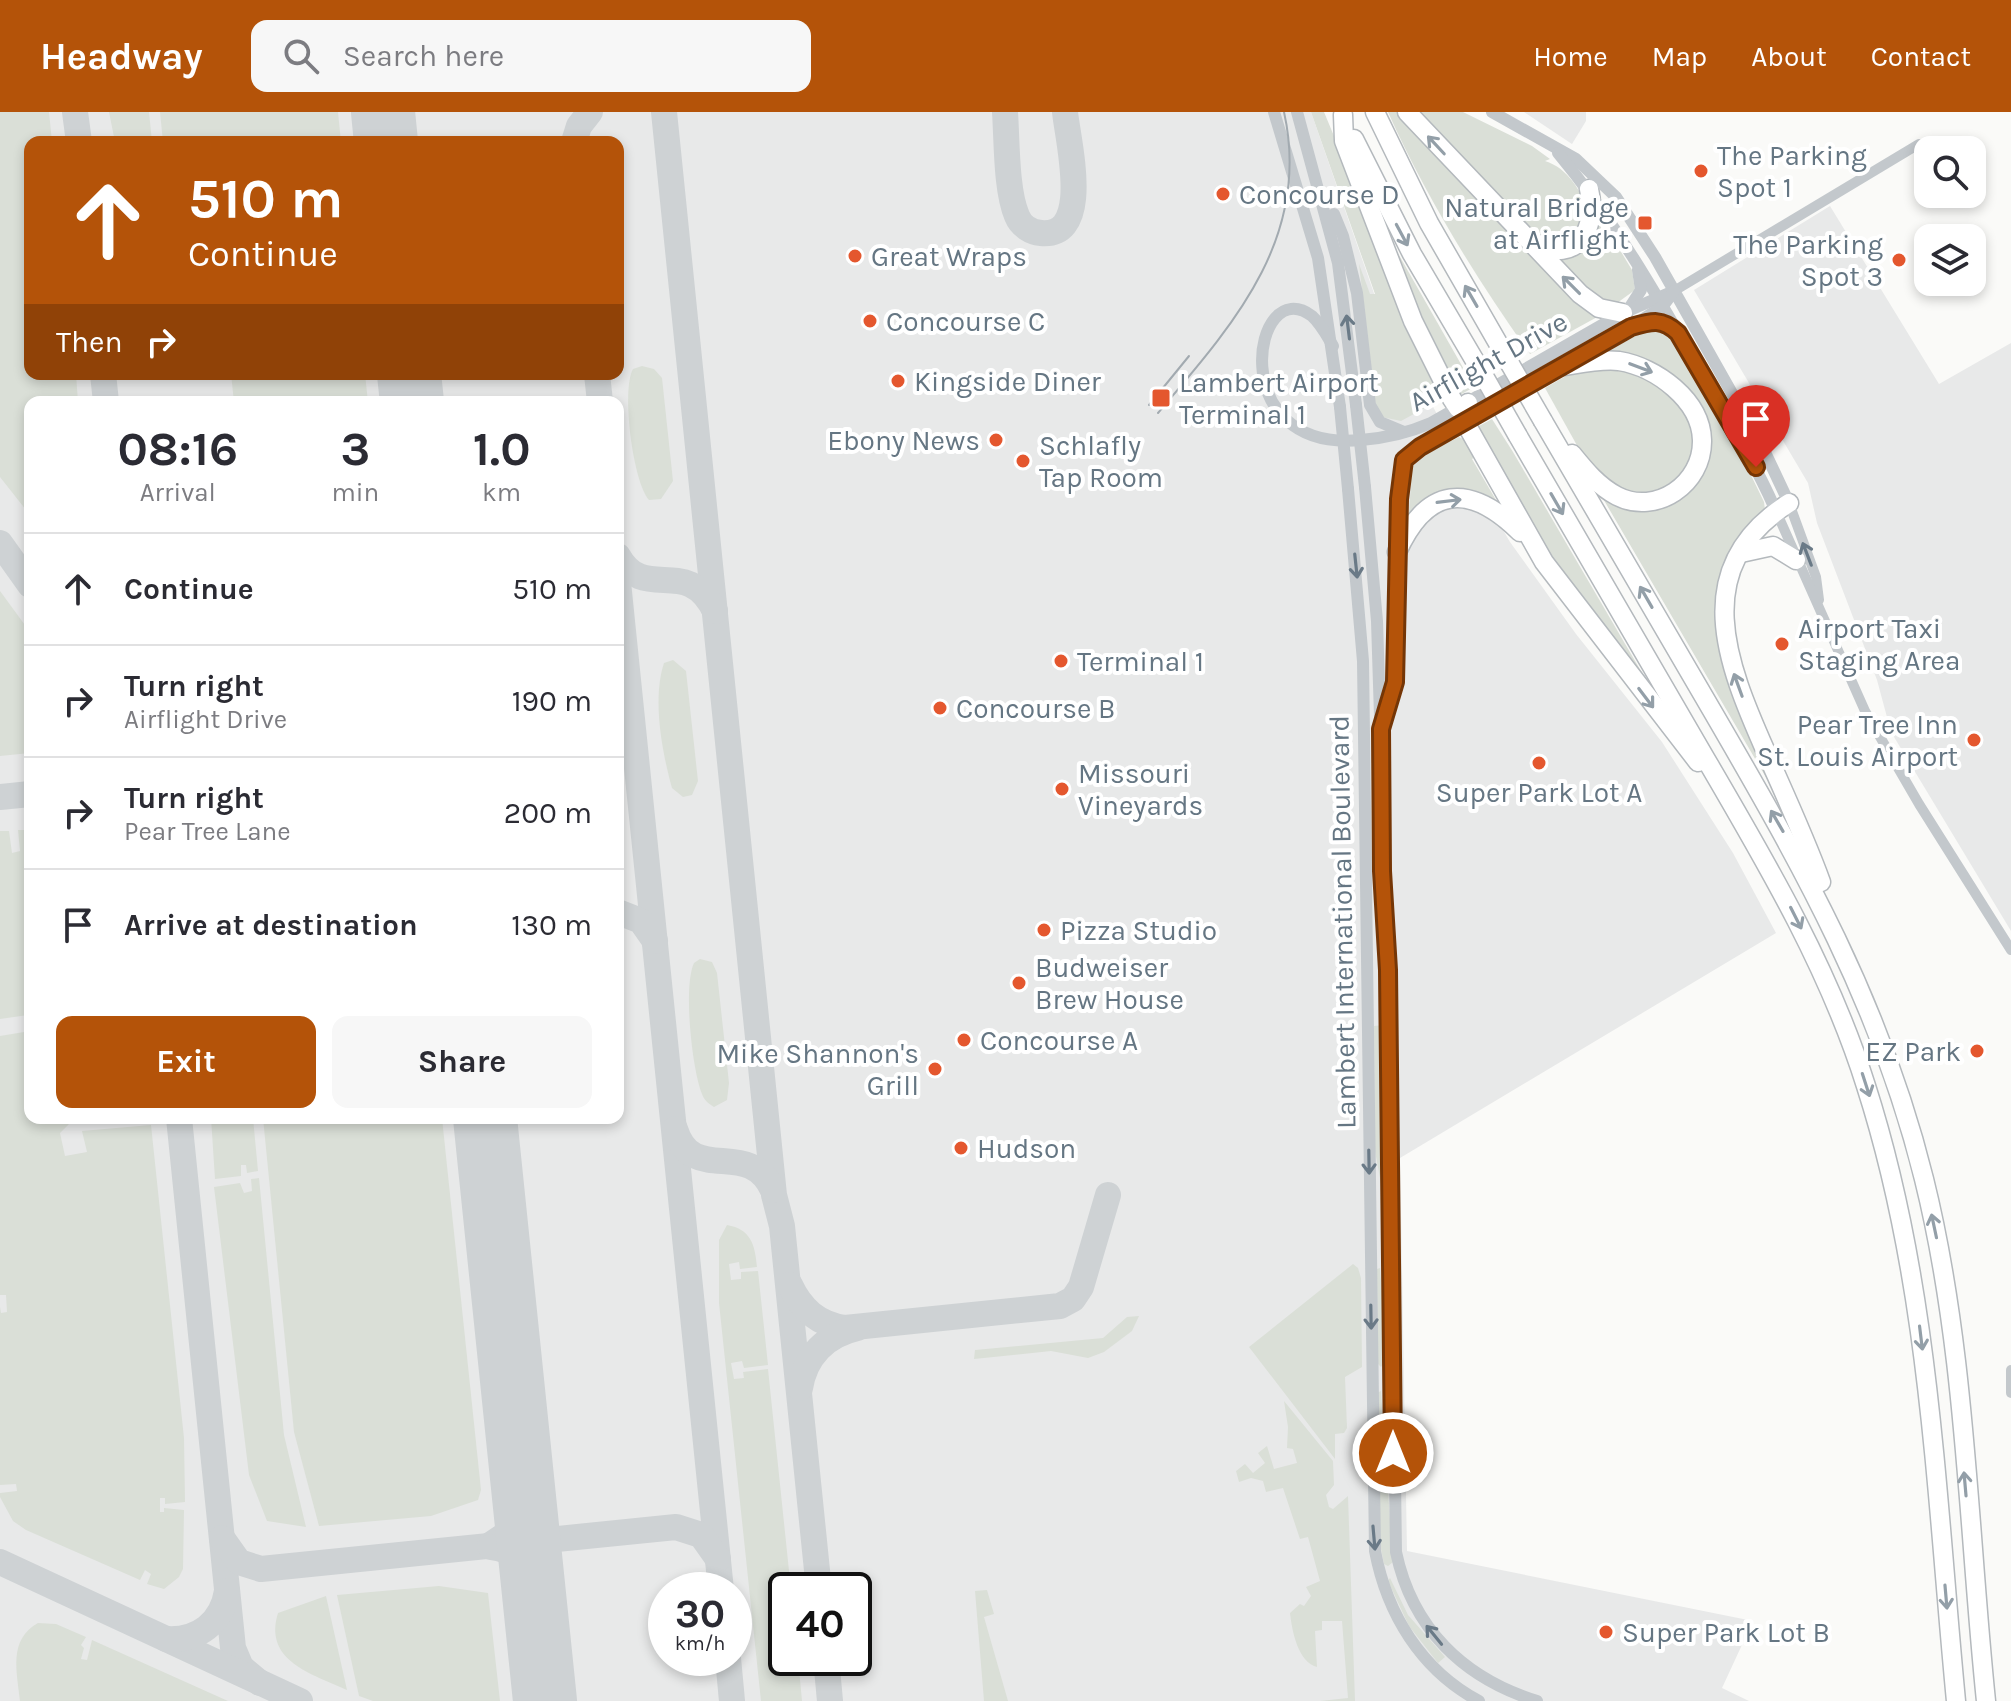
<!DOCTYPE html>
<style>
body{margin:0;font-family:Karla,sans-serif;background:#f7f7f7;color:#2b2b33;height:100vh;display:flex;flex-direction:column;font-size:30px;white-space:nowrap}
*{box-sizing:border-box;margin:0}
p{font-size:26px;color:#7c7c81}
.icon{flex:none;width:44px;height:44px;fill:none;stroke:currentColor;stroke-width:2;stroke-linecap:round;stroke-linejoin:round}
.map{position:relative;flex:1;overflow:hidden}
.panel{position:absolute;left:24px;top:284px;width:600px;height:728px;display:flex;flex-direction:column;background:#fff;border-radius:16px;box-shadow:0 4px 12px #0003}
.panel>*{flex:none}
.guide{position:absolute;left:24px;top:24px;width:600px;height:244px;border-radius:16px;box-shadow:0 4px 12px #0003;background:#b45309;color:#fff;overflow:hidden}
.controls{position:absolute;left:1914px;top:24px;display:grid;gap:16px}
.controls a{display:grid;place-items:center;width:72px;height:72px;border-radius:16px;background:#fff;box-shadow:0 4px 12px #0003;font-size:40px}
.speed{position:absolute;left:648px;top:1460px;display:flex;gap:16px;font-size:40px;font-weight:700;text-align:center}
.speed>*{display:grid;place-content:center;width:104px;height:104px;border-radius:50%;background:#fff;box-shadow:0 4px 12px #0003;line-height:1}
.speed small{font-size:20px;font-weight:400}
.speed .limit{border:4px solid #111;border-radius:12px;background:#fff;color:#111}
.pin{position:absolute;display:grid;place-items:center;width:68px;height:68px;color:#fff;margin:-82px -34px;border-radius:50% 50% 50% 0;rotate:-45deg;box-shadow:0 0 8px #0007}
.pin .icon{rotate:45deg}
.me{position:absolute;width:88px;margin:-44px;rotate:0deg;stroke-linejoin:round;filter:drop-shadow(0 0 6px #0008)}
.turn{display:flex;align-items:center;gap:28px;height:168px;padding:0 32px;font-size:36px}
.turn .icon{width:104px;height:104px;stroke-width:2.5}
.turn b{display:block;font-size:56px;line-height:68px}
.then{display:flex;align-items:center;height:76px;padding:0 32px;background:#0003;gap:16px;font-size:30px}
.eta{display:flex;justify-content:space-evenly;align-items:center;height:136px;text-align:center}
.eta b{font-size:48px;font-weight:700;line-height:56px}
.button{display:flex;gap:16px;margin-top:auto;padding:16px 32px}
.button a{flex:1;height:92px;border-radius:16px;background:#b45309;color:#fff;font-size:32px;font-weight:700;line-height:92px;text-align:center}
.button a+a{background:#f7f7f7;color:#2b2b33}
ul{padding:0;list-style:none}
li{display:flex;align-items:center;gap:24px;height:112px;padding:0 32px;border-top:2px solid #e1e1e2}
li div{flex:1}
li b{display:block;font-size:30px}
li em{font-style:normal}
header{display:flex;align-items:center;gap:48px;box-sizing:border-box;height:112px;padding:0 40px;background:#b45309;color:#fff}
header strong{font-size:38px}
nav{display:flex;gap:44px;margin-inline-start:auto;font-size:28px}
.search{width:560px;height:72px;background:#f7f7f7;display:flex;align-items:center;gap:20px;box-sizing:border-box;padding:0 28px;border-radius:16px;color:#7c7c81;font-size:30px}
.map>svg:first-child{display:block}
.built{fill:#e8e9e9;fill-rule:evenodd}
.green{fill:#dadfd7}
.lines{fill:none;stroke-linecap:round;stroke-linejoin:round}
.taxiway{stroke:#ced2d4;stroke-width:26}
.runway{stroke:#ced2d4;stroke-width:64}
.motorway-casing{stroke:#b4b9bd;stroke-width:21}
.minor{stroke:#c3c8cc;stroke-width:10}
.tertiary{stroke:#c3c8cc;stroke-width:12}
.motorway{stroke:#fff;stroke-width:18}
.tram{stroke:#a2aab0;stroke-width:2}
.motorway-bridge-casing{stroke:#b4b9bd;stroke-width:21;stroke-linecap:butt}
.tertiary-bridge{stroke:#c3c8cc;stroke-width:12}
.motorway-bridge{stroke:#fff;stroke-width:18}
.oneway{stroke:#939fa8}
.oneway2{stroke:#6a7a87}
.route-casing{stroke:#753606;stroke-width:20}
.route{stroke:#b45309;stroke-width:14}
.poi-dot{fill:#e4572e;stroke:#fff;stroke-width:3}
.labels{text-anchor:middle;stroke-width:8;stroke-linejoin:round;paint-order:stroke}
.poi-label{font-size:28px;fill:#657683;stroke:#fff;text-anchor:start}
.street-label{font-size:28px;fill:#657683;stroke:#fff}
</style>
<header>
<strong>Headway</strong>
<div class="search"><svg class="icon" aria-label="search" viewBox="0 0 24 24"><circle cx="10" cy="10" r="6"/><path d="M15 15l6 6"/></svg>Search here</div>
<nav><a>Home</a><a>Map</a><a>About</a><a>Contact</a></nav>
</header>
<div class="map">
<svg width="2011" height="1589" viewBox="0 0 2011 1589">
<rect width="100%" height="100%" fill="#fafaf8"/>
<g class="built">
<path d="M0 0H1311L1377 190 1454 334 1510 430 1576 522 1662 630 1733 741 1776 821 1400 1046 1407 1439 1753 1509 1722 1576 1749 1589H0ZM30 30H618V262H30ZM30 290H618V1006H30ZM666 1478H734V1546H666ZM786 1478H854V1546H786Z"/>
<polygon points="1524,0 1586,0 1586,9 1572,32"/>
<polygon points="1830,94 1939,272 2011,231 2011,819 1891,620 1877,568 1817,411 1808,371 1694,178"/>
</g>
<g class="green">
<polygon points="0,0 49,0 52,30 30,30 30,262 76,262 78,290 30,290 30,403 0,365"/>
<polygon points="109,0 149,0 152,30 115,30"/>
<polygon points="160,0 338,0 341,30 163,30"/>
<polygon points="1311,0 1324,0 1440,279 1436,290 1401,309 1382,305 1376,296 1359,152 1370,182 1375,182"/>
<path d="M1388 0H1401L1599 204 1530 242C1477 168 1426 85 1388 0Z"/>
<path d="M1413 0H1463L1532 34 1550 47 1545 49C1568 56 1582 80 1588 100L1569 130 1540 128Z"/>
<polygon points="1600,105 1632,158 1635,178 1617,191 1593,186 1552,144 1596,117"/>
<polygon points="1383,115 1474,275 1460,283 1447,268"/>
<polygon points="1651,216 1665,218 1675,227 1732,324 1764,390 1765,398 1754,410 1717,481 1715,516 1726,566 1778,686 1598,378 1619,390 1695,368 1694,292 1605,243 1607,239"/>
<path d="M642 254 654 257 662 266 673 369 661 387 649 388C633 371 621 278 633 257Z"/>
<polygon points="1613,254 1657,270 1686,298 1697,327 1688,361 1655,383 1619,380 1584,346 1545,276 1578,257"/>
<polygon points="231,262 365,262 368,290 234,290"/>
<polygon points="1492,307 1513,340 1669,607 1571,480 1480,327 1479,314"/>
<polygon points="1459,325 1467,329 1476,344 1472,347 1503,400 1493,394 1422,390 1409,402 1412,355 1430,340"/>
<polygon points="0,479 30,520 30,641 0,644"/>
<path d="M673 548 686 559 698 669 692 683 683 685 672 676C662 640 652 587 664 551Z"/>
<polygon points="18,718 30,718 30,907 28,903 0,907 0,719 9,719 12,741 20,739"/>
<path d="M700 847 712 850 717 861 729 971 727 988 714 995C709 992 704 988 702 982 692 957 683 874 694 851Z"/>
<polygon points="1383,913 1384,1074 1382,1077 1375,1039 1374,914"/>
<polygon points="24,920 30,932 30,1006 66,1006 69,1012 60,1021 65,1044 87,1040 82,1019 151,1013 184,1326 185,1390 165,1392 165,1386 160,1386 160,1400 164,1400 164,1396 184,1398 183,1457 179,1465 164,1477 147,1472 151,1462 145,1458 140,1468 26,1418 13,1409 0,1385 0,1381 17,1379 16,1372 0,1373 0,1195 1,1201 7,1200 6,1183 0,1183 0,924"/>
<polygon points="211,1006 253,1006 258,1059 247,1061 246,1053 241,1053 241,1064 215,1067"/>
<polygon points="263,1006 442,1006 481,1378 478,1388 431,1404 319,1414 294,1320"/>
<polygon points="259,1066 284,1323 306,1415 267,1409 249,1363 214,1075 240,1071 244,1081 252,1079 251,1067"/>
<path d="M727 1113C751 1117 755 1133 757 1155L740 1157 739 1150 729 1152 731 1168 741 1167V1160L758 1159 768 1253 744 1256 742 1249 731 1251 734 1267 744 1266 743 1260 768 1257 791 1478H786V1546H798L802 1589H761L719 1191V1128Z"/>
<polygon points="1353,1152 1358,1156 1361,1166 1362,1255 1345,1265 1347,1316 1344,1321 1335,1322 1335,1347 1249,1235"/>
<polygon points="1380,1156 1387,1247 1381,1255 1378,1252 1377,1157"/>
<polygon points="1139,1204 1132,1219 1104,1240 1088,1246 1051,1239 974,1247 975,1238 1103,1226 1127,1205"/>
<polygon points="1381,1279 1393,1450 1388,1454 1384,1452 1380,1432 1377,1281"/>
<path d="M1284 1289 1333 1349 1334 1373 1326 1383 1329 1395 1333 1397 1348 1384 1355 1589H1320L1348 1586 1342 1509H1322V1518L1315 1519 1317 1555C1298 1550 1292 1519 1290 1501L1300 1492 1304 1494 1311 1484 1306 1475 1320 1469 1308 1425 1300 1427 1283 1376 1266 1380 1263 1369 1251 1366 1239 1370 1236 1359 1245 1352 1253 1361 1265 1351 1258 1341 1267 1334 1274 1357 1297 1351 1293 1337 1287 1336 1288 1315Z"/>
<polygon points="1390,1466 1408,1503 1445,1545 1438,1551 1409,1514 1388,1469"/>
<polygon points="439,1474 488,1481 500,1589 373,1589 359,1584 337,1483"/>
<polygon points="987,1478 994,1502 984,1505 1008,1589 984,1589 975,1479"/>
<path d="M326 1484 347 1578C312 1562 263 1549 278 1501Z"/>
<path d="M38 1511 56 1512 86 1525 81 1533 84 1536 81 1547 87 1548 92 1528 228 1589H20C17 1559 8 1528 38 1511Z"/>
</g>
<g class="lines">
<g class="taxiway">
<polyline points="75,0 79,30"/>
<polyline points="664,0 774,1083 782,1114 819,1478"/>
<path d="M1005 0C1007 29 1006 79 1017 104 1021 114 1031 120 1041 121 1093 126 1068 30 1065 0"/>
<polyline points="574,30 579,14 590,0"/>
<polyline points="103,262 106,290"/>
<polyline points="597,262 600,290"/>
<polyline points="0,431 30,473"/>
<path d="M618 444C645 492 687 442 715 499"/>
<polyline points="618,470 721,1478"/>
<polyline points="0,685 30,682"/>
<polyline points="618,800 641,809 655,829"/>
<polyline points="179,1006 233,1536 241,1555 260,1571"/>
<path d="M675 1017C693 1075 748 1024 773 1078"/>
<path d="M790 1173C801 1197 818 1212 845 1216L1060 1194 1073 1187 1081 1175 1108 1083"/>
<path d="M800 1276C805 1244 826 1223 857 1216"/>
<polyline points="222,1426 239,1450 261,1457 676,1415 701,1423 718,1447"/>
<polyline points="490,1433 514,1417 524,1388"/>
<path d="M491 1435C516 1437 527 1454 534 1477"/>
<polyline points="0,1450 300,1589"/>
<path d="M166 1527C198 1529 222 1511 227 1479"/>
<polyline points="728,1546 732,1589"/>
<polyline points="826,1546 830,1589"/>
</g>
<g class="runway">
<polyline points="383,0 386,30"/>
<polyline points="409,262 412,290"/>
<polyline points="485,1006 545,1589"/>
</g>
<g class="motorway-casing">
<g id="motorway">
<polyline points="1375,0 1429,111 1510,252"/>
<polyline points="1407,0 1580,182 1599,196 1623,201"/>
<polyline points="1343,3 1344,29 1413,209 1452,287 1458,296 1471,304"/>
<polyline points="1354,27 1412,142 1485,266"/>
<path d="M1534 131C1578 154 1598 116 1589 77"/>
<path d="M1565 254C1583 251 1601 247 1619 249 1656 255 1701 288 1702 328 1703 372 1656 404 1617 384 1598 374 1585 358 1572 342"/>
<polyline points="1468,291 1466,312 1544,450 1698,650"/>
<path d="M1543 309C1600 407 1657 504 1714 602 1803 755 1881 893 1924 1067 1966 1236 1968 1416 1986 1589"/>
<path d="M1518 324C1580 431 1642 537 1704 644 1766 750 1829 856 1866 974 1930 1173 1936 1383 1956 1589"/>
<path d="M1789 391C1687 456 1727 552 1766 640 1785 683 1805 726 1821 770"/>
<path d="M1397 440C1427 374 1469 370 1520 420"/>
<polyline points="1741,441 1773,434 1796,448"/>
</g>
</g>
<g class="minor">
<polyline points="1674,179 1919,32"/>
<polyline points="1789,391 1816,465 1819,488"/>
<polyline points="1776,399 1865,599 1919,692 2011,838"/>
<polyline points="2011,1258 2011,1281"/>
</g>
<g class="tertiary">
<polyline points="1274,0 1318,146 1340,295"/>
<polyline points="1297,0 1338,151 1356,293"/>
<polyline points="1492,0 1576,47 1616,85 1655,145 1764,338 1789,391"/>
<path d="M1558 41C1613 107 1655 180 1698 255 1725 302 1754 349 1776 399"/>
<polyline points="1334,102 1343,124 1357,181 1370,293 1380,310 1404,320"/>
<polyline points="1630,195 1641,178 1638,158"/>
<path d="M1333 234C1327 224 1321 212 1312 204 1252 159 1223 342 1361 328 1386 326 1408 321 1431 311L1623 201 1674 179"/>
<path d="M1365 375 1377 509 1388 858 1396 1440C1412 1516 1463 1566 1537 1589"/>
<path d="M1348 377 1363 549 1375 1439C1387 1502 1421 1558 1479 1589"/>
<polyline points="1383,610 1395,570 1398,408 1404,348 1420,335 1631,215 1663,194 1674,179"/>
</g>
<use href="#motorway" class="motorway"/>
<g class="tram">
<polyline points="1149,293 1189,244"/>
<path d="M1158 301C1233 213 1312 125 1284 0"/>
</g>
<g class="motorway-bridge-casing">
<g id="motorway-bridge">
<polyline points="1510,252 1543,309"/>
<polyline points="1485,266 1518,324"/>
</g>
</g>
<g class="tertiary-bridge">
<polyline points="1356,293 1365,375"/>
<polyline points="1340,295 1348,377"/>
</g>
<use href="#motorway-bridge" class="motorway-bridge"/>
</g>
<defs><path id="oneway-shaft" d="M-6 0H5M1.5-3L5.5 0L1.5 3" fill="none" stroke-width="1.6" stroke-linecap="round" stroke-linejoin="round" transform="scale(2)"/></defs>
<g class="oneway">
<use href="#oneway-shaft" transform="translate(1436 33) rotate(-133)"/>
<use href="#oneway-shaft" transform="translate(1402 123) rotate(62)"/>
<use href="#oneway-shaft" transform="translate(1571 173) rotate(-135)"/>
<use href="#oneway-shaft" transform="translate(1471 184) rotate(-120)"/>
<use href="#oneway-shaft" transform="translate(1641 256) rotate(21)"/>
<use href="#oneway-shaft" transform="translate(1449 389) rotate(-7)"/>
<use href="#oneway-shaft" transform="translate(1557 392) rotate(60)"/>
<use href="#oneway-shaft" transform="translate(1646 485) rotate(-120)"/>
<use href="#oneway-shaft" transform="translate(1738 573) rotate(-110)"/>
<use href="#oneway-shaft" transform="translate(1646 586) rotate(53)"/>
<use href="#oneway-shaft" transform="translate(1777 709) rotate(-120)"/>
<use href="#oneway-shaft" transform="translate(1796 806) rotate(63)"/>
<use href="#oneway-shaft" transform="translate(1866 973) rotate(72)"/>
<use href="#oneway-shaft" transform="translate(1934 1114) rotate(-102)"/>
<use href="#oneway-shaft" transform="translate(1921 1226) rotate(83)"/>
<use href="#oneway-shaft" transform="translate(1965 1372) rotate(-95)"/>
<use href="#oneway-shaft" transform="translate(1946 1485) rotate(85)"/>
</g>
<g class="oneway2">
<use href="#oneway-shaft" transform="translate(1348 215) rotate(-97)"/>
<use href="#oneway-shaft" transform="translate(1807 442) rotate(-111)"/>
<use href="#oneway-shaft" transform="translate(1356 454) rotate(84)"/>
<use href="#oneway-shaft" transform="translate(1369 1050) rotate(89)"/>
<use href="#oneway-shaft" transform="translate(1371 1205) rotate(89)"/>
<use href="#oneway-shaft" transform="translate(1374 1426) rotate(85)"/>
<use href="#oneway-shaft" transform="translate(1434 1523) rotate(-129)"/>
</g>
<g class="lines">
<g class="route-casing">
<path id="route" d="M1393 1341 1388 858 1382 759 1381 617 1395 570 1399 387 1404 348 1420 335 1631 215C1652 209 1662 206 1678 221L1756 355"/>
</g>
<use href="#route" class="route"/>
</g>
<g class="poi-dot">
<circle cx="1701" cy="59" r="8"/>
<circle cx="1223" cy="82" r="8"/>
<rect x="1637" y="103" width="16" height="16" rx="4"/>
<circle cx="855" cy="144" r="8"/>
<circle cx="1899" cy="148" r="8"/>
<circle cx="870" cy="209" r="8"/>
<circle cx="898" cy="269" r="8"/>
<rect x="1151" y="276" width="20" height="20" rx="4"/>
<circle cx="996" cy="328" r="8"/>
<circle cx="1023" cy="349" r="8"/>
<circle cx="1782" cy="532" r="8"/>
<circle cx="1061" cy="549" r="8"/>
<circle cx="940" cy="596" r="8"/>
<circle cx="1974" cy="628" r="8"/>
<circle cx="1539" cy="651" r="8"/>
<circle cx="1062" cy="677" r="8"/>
<circle cx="1044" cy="818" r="8"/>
<circle cx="1019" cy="871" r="8"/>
<circle cx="964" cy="928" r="8"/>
<circle cx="1977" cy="939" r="8"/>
<circle cx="935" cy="957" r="8"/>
<circle cx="961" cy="1036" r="8"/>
<circle cx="1606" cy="1520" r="8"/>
</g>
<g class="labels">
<g class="poi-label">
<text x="1717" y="53">The Parking<tspan x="1717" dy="32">Spot 1</tspan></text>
<text x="1239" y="92">Concourse D</text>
<text x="1629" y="105" text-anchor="end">Natural Bridge<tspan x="1629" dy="32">at Airflight</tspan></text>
<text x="1883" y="142" text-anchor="end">The Parking<tspan x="1883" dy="32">Spot 3</tspan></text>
<text x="871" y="154">Great Wraps</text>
<text x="886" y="219">Concourse C</text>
<text x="914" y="279">Kingside Diner</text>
<text x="1179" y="280">Lambert Airport<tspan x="1179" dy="32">Terminal 1</tspan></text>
<text x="980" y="338" text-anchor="end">Ebony News</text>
<text x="1039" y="343">Schlafly<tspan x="1039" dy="32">Tap Room</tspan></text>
<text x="1798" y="526">Airport Taxi<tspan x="1798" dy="32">Staging Area</tspan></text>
<text x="1077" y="559">Terminal 1</text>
<text x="956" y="606">Concourse B</text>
<text x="1958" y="622" text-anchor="end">Pear Tree Inn<tspan x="1958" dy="32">St. Louis Airport</tspan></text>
<text x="1078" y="671">Missouri<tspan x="1078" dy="32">Vineyards</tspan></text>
<text x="1539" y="690" text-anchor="middle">Super Park Lot A</text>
<text x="1060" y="828">Pizza Studio</text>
<text x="1035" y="865">Budweiser<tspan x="1035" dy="32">Brew House</tspan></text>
<text x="980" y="938">Concourse A</text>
<text x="1961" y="949" text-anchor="end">EZ Park</text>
<text x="919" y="951" text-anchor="end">Mike Shannon's<tspan x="919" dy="32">Grill</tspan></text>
<text x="977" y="1046">Hudson</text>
<text x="1622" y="1530">Super Park Lot B</text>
</g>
<g class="street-label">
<text transform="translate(1488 249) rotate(-29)" y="10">Airflight Drive</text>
<text transform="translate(1342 810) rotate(-91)" y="10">Lambert International Boulevard</text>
</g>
</g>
</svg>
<div class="controls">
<a><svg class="icon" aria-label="search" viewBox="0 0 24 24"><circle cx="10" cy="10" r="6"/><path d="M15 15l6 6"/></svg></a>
<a><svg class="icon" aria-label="layers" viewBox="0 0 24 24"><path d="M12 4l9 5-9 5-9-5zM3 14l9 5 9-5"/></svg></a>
</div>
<div class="speed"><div>30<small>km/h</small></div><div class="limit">40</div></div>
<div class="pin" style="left:1756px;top:355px;background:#d93025"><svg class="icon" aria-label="arrive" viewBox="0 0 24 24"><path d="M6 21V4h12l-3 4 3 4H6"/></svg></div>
<svg class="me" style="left:1393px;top:1341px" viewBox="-20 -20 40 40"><circle r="17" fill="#b45309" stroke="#fff" stroke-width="3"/><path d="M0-11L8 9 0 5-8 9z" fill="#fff"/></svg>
<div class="guide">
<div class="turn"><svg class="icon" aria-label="ahead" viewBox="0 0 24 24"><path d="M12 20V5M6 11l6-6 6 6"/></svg><div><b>510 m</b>Continue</div></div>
<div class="then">Then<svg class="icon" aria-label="right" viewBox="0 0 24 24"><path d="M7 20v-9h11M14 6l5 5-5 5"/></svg></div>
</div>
<section class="panel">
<div class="eta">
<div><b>08:16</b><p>Arrival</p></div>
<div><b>3</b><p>min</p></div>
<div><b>1.0</b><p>km</p></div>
</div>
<ul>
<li><svg class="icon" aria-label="ahead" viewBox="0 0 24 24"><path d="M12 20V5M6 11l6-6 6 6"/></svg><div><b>Continue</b></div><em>510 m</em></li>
<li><svg class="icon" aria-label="right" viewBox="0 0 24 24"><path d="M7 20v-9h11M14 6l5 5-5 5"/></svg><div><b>Turn right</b><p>Airflight Drive</p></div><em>190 m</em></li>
<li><svg class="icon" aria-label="right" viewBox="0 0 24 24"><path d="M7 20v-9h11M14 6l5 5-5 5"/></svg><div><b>Turn right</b><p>Pear Tree Lane</p></div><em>200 m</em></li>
<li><svg class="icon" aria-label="arrive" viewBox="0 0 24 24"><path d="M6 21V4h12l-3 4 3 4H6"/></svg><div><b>Arrive at destination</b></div><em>130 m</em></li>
</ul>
<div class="button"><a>Exit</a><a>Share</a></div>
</section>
</div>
